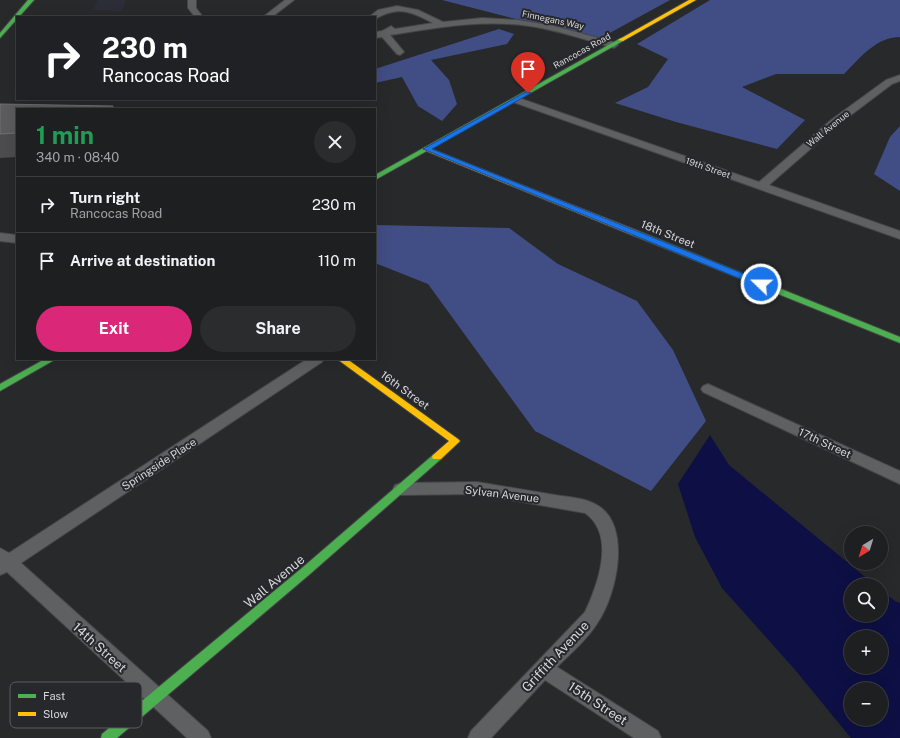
<!DOCTYPE html>
<meta charset="utf-8">
<style>
body{margin:0;font-family:"Public Sans",sans-serif;background:#2b2c2d;color:#f1f3f6;height:100vh;display:flex;flex-direction:column;font-size:15px;white-space:nowrap}
*{box-sizing:border-box;margin:0}
p{font-size:13px;color:#a1a2a5}
.icon{flex:none;width:22px;height:22px;fill:none;stroke:currentColor;stroke-width:2;stroke-linecap:round;stroke-linejoin:round}
.map{position:relative;flex:1;overflow:hidden}
.panel{position:absolute;left:16px;top:108px;width:360px;height:252px;display:flex;flex-direction:column;background:#1e1f20;border-radius:0px;box-shadow:0 4px 16px #0002,0 0 0 1px #3c3d3e}
.panel>*{flex:none}
.banner{position:absolute;left:16px;top:16px;width:360px;height:84px;border-radius:0px;box-shadow:0 4px 16px #0002,0 0 0 1px #3c3d3e;background:#202124;color:#fff;overflow:hidden}
.needle{width:26px;rotate:218deg}
.buttons{position:absolute;left:844px;top:526px;display:grid;gap:8px}
.buttons a{display:grid;place-items:center;width:44px;height:44px;border-radius:50%;background:#1e1f20;box-shadow:0 4px 16px #0002,0 0 0 1px #3c3d3e;font-size:20px}
.pin{position:absolute;display:grid;place-items:center;width:34px;height:34px;color:#fff;margin:-41px -17px;border-radius:50% 50% 50% 0;rotate:-45deg;box-shadow:0 0 4px #0007}
.pin .icon{rotate:45deg}
.me{position:absolute;width:44px;margin:-22px;rotate:292deg;stroke-linejoin:round;filter:drop-shadow(0 0 3px #0008)}
.turn{display:flex;align-items:center;gap:14px;height:84px;padding:0 20px;font-size:18px}
.turn .icon{width:52px;height:52px;stroke-width:2.5}
.turn b{display:block;font-size:28px;line-height:34px}
.round{display:grid;place-items:center;flex:none;width:42px;height:42px;border-radius:21px;background:#2b2c2d}
.headline{display:flex;align-items:center;justify-content:space-between;height:68px;padding:0 20px}
h1{font-size:24px;font-weight:700;line-height:30px;color:#1e9e55}
.primary-button{display:flex;gap:8px;margin-top:auto;padding:8px 20px}
.primary-button a{flex:1;height:46px;border-radius:24px;background:#db2777;color:#fff;font-size:16px;font-weight:700;line-height:46px;text-align:center}
.primary-button a+a{background:#2b2c2d;color:#f1f3f6}
ul{padding:0;list-style:none}
li{display:flex;align-items:center;gap:12px;height:56px;padding:0 20px;border-top:1px solid #3c3d3e}
li div{flex:1}
li b{display:block;font-size:15px}
li em{font-style:normal}
.map>svg:first-child{display:block}
.built{fill:#2c2e37}
.forest{fill:#414e85}
.water{fill:#0e1045;fill-rule:evenodd}
.lines{fill:none;stroke-linecap:round;stroke-linejoin:round}
.street-casing{stroke:#444547;stroke-width:2}
.fast-casing{stroke:#444547;stroke-width:2}
.slow-casing{stroke:#444547;stroke-width:2}
.street{fill:#5f6061;fill-rule:evenodd}
.fast{fill:#4caf50;fill-rule:evenodd}
.slow{fill:#ffc107;fill-rule:evenodd}
.wall{fill:#4d4d4f}
.building{fill:#5c5c5e;stroke:#6f7072}
.route{fill:#1a73e8;stroke:#114b97}
.labels{text-anchor:middle;stroke-width:4;stroke-linejoin:round;paint-order:stroke}
.far-street-label{font-size:9px;fill:#d7d8da;stroke:#27282c}
.street-label{font-size:11px;fill:#d7d8da;stroke:#27282c}
.near-street-label{font-size:13px;fill:#d7d8da;stroke:#27282c}
.key{fill:#27282c;stroke:#5c5d60;stroke-width:1}
.key-label{font-size:11px;fill:#d7d8da}
</style>
<div class="map">
<svg width="900" height="738" viewBox="0 0 900 738">
<rect width="100%" height="100%" fill="#28292b"/>
<polygon class="built" points="98,0 126,0 122,11 92,10"/>
<g class="forest">
<polygon points="442,0 670,0 597,40"/>
<path d="M710 0H900V37C876 37 860 58 844 74H776L742 87 805 120 777 149 676 122 615 103 648 87 668 59 637 44Z"/>
<polygon points="499,29 514,34 507,44 431,60 449,80 457,104 442,121 418,106 402,77 375,83 375,69"/>
<polygon points="900,126 900,191 874,174 890,137"/>
<polygon points="375,225 509,228 558,264 637,301 673,350 706,421 651,491 535,431 428,284 375,263"/>
</g>
<path class="water" d="M710 435 729 465 875 585H851V615H881V590L895 601 900 603V738H851L796 671 722 588 695 537 678 484ZM851 637H881V667H851ZM851 689H881V719H851Z"/>
<g class="lines">
<g class="street-casing">
<g id="street">
<polygon points="188,0 196,0 196,8 203,17 195,17 188,8"/>
<polygon points="285,0 294,0 272,17 263,17"/>
<path d="M397 6 418 10 443 22 482 18 518 20 554 26 617 43 618 45 614 48C585 40 558 30 529 26 482 19 436 28 390 35L404 52 400 55 397 54 382 37 375 38V32L382 31 391 26 395 29 433 23C410 11 398 6 375 19V17H369L378 10Z"/>
<polygon points="900,75 900,81 892,84 839,124 769,185 900,231 900,239 513,102 511,100 516,97 519,98 759,182 831,120 886,80"/>
<polygon points="0,233 17,235 17,243 0,241"/>
<polygon points="307,359 324,359 322,362 21,563 208,731 211,738 187,738 7,572 0,575 0,548 9,553"/>
<polygon points="708,384 900,471 900,484 703,392 701,389 703,386"/>
<path d="M477 482C503 486 529 491 555 495 569 497 585 498 597 505 632 525 617 594 598 622 588 639 571 653 557 667L658 731 661 738H634L545 680 491 738H468L471 731 585 612C598 584 616 535 585 513L477 494 401 495 395 493 393 489 395 485 401 483Z"/>
</g>
</g>
<g class="fast-casing">
<g id="fast">
<polygon points="28,0 34,0 0,38 0,33"/>
<polygon points="621,38 624,40 623,41 375,180 375,175"/>
<polygon points="632,231 638,231 900,337 900,343 632,235"/>
<polygon points="45,359 56,359 0,391 0,384"/>
<polygon points="437,453 441,455 442,457 441,459 310,574 117,738 101,738 102,734 302,568 433,455"/>
</g>
</g>
<g class="slow-casing">
<g id="slow">
<polygon points="689,0 696,0 623,41 618,40"/>
<polygon points="426,147 638,231 639,233 635,235 632,235 424,150 424,148"/>
<polygon points="337,359 347,359 458,439 460,441 458,443 441,459 433,459 432,457 433,455 449,441"/>
</g>
</g>
<use href="#street" class="street"/>
<use href="#fast" class="fast"/>
<use href="#slow" class="slow"/>
</g>
<polygon class="wall" points="0,104 17,109 17,157 0,158"/>
<polygon class="building" points="0,104 113,106 112,109 17,109 17,133 0,134"/>
<polygon class="route" points="526,92 531,93 432,149 764,282 764,286 758,286 423,149"/>
<g class="labels">
<g class="far-street-label">
<text transform="translate(553 20) rotate(12)" y="3">Finnegans Way</text>
<text transform="translate(582 51) rotate(-29)" y="3">Rancocas Road</text>
<text transform="translate(828 129) rotate(-39)" y="3">Wall Avenue</text>
<text transform="translate(708 168) rotate(19)" y="3">19th Street</text>
</g>
<g class="street-label">
<text transform="translate(668 234) rotate(22)" y="4">18th Street</text>
<text transform="translate(405 390) rotate(36)" y="4">16th Street</text>
<text transform="translate(825 443) rotate(25)" y="4">17th Street</text>
<text transform="translate(159 464) rotate(-33)" y="4">Springside Place</text>
<text transform="translate(502 494) rotate(7)" y="4">Sylvan Avenue</text>
</g>
<g class="near-street-label">
<text transform="translate(274 581) rotate(-40)" y="5">Wall Avenue</text>
<text transform="translate(100 647) rotate(42)" y="5">14th Street</text>
<text transform="translate(555 656) rotate(-47)" y="5">Griffith Avenue</text>
<text transform="translate(598 703) rotate(33)" y="5">15th Street</text>
</g>
</g>
<rect x="10" y="682" width="132" height="46" rx="6" class="key"/>
<rect x="18" y="694" width="18" height="4" fill="#4caf50"/>
<rect x="18" y="712" width="18" height="4" fill="#ffc107"/>
<g class="key-label">
<text x="43" y="700">Fast</text>
<text x="43" y="718">Slow</text>
</g>
</svg>
<div class="buttons">
<a><svg class="needle" viewBox="-14 -14 28 28"><path d="M0-13l5 13h-10z" fill="#e53935"/><path d="M0 13l5-13h-10z" fill="#a1a2a5"/></svg></a>
<a><svg class="icon" aria-label="search" viewBox="0 0 24 24"><circle cx="10" cy="10" r="6"/><path d="M15 15l6 6"/></svg></a>
<a>+</a>
<a>−</a>
</div>
<div class="pin" style="left:528px;top:93px;background:#d93025"><svg class="icon" aria-label="arrive" viewBox="0 0 24 24"><path d="M6 21V4h12l-3 4 3 4H6"/></svg></div>
<svg class="me" style="left:761px;top:284px" viewBox="-20 -20 40 40"><circle r="17" fill="#1a73e8" stroke="#fff" stroke-width="3"/><path d="M0-11L8 9 0 5-8 9z" fill="#fff"/></svg>
<div class="banner">
<div class="turn"><svg class="icon" aria-label="right" viewBox="0 0 24 24"><path d="M7 20v-9h11M14 6l5 5-5 5"/></svg><div><b>230 m</b>Rancocas Road</div></div>
</div>
<section class="panel">
<div class="headline"><div><h1>1 min</h1><p>340 m · 08:40</p></div><a class="round"><svg class="icon" aria-label="close" viewBox="0 0 24 24"><path d="M6 6l12 12M18 6L6 18"/></svg></a></div>
<ul>
<li><svg class="icon" aria-label="right" viewBox="0 0 24 24"><path d="M7 20v-9h11M14 6l5 5-5 5"/></svg><div><b>Turn right</b><p>Rancocas Road</p></div><em>230 m</em></li>
<li><svg class="icon" aria-label="arrive" viewBox="0 0 24 24"><path d="M6 21V4h12l-3 4 3 4H6"/></svg><div><b>Arrive at destination</b></div><em>110 m</em></li>
</ul>
<div class="primary-button"><a>Exit</a><a>Share</a></div>
</section>
</div>
